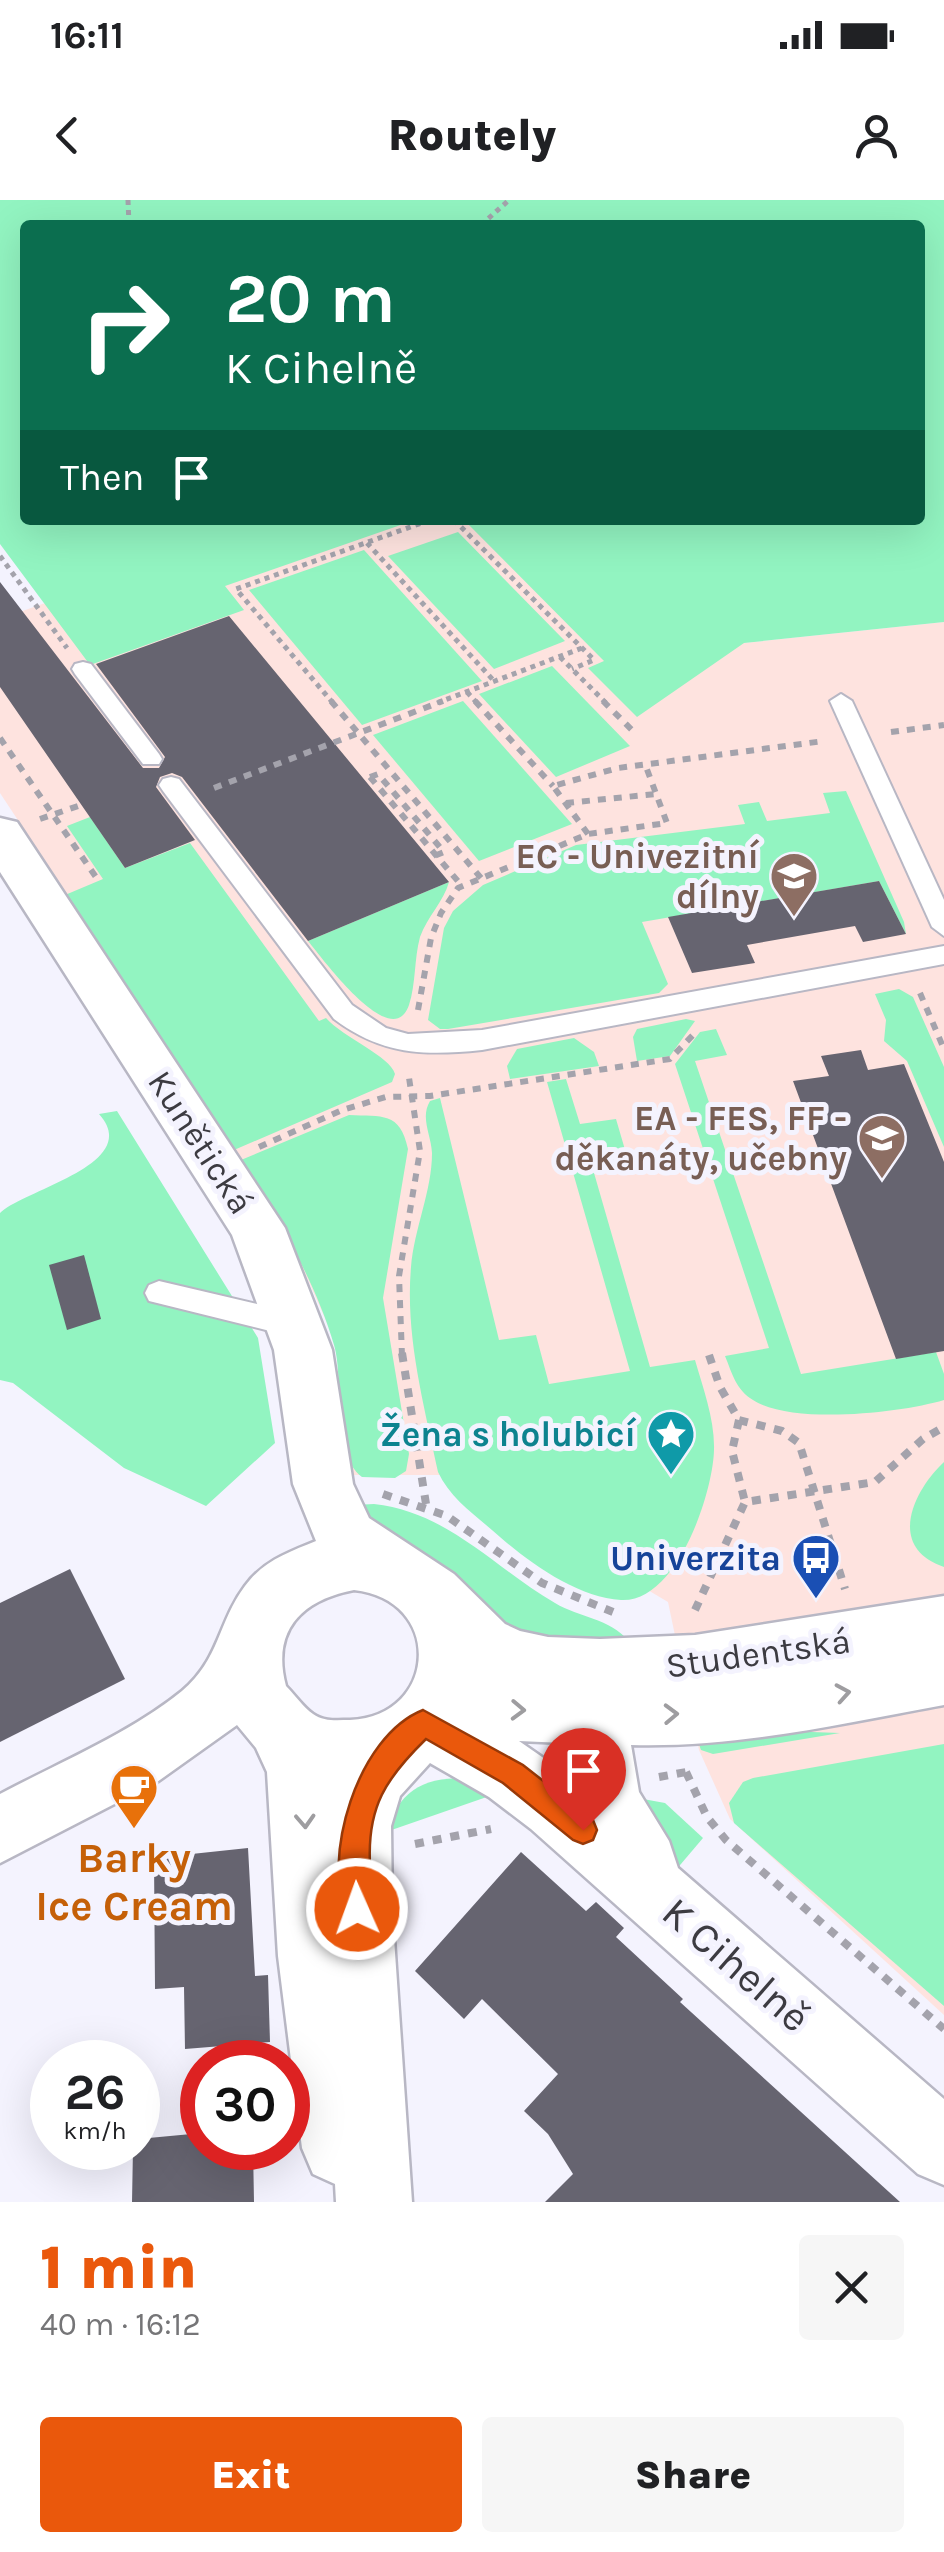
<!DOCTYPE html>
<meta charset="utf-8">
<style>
body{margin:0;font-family:Karla,sans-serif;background:#f6f6f6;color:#202124;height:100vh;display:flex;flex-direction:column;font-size:38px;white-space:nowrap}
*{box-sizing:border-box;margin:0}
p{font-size:32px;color:#757577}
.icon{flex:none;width:55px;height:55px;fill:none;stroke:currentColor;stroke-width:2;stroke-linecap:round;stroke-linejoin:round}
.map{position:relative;height:2002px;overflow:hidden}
.drawer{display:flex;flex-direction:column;background:#fff;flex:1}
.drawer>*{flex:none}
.hud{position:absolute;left:20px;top:20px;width:905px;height:305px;border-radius:10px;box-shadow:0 10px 40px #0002;background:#0b6e4f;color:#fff;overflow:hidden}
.speed{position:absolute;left:30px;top:1840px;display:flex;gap:20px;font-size:50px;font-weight:700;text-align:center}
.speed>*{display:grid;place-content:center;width:130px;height:130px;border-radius:50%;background:#fff;box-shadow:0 10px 40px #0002;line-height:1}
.speed small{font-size:25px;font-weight:400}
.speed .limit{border:15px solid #d22;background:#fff;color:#111}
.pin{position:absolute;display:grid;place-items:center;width:85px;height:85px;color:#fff;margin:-102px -42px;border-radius:50% 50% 50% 0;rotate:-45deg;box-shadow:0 0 10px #0007}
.pin .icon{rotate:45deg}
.me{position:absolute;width:110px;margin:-55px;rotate:358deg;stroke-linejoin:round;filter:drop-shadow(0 0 8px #0008)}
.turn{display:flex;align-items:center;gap:35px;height:210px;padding:0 40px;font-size:45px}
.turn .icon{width:130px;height:130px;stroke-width:2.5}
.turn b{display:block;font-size:70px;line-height:85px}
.then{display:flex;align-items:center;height:95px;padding:0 40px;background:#0003;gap:20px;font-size:38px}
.round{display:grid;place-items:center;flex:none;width:105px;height:105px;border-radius:10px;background:#f6f6f6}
.overview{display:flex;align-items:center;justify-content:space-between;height:170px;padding:0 40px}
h1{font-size:60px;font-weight:800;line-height:75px;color:#ea580c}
.primary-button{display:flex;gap:20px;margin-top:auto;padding:20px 40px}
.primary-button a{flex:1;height:115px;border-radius:10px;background:#ea580c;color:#fff;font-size:40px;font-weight:800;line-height:115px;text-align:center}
.primary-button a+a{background:#f6f6f6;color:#202124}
.status{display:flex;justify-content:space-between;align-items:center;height:70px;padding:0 50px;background:#fff;direction:ltr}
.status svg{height:28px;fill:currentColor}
header{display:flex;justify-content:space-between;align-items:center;height:130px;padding:0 40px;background:#fff;font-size:45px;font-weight:800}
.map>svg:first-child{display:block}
.education{fill:#fee3df}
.green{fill:#92f4c1}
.building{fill:#666470}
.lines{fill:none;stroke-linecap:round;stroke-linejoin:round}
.service-casing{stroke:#b8b7c4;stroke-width:4}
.minor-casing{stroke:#b8b7c4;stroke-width:5}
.path-far2{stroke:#a4a3ac;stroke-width:5;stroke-dasharray:5 5;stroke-linecap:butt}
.path-far1{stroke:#a4a3ac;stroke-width:6;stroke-dasharray:8 8;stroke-linecap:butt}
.path{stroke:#a4a3ac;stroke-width:8;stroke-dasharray:9 9;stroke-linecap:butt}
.service{fill:#fff;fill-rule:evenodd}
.minor{fill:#fff;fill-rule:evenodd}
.path-bridge{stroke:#a4a3ac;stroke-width:6;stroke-dasharray:8 8;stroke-linecap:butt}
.oneway{stroke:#9e9da0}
.route{fill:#ea580c;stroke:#983908;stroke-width:2.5}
.labels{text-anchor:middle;stroke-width:10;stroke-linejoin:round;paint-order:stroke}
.education-label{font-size:35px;font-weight:bold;fill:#785e54;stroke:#f4f3fe;text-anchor:end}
.street-label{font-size:35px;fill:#3c3b41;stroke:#f4f3fe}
.culture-label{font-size:35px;font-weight:bold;fill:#0d838f;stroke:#f4f3fe;text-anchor:end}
.transit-label{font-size:35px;font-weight:bold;fill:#164399;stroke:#f4f3fe;text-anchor:end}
.near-food-label{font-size:42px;font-weight:bold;fill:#c56008;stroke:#f4f3fe}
.near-street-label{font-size:42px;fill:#3c3b41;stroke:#f4f3fe}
</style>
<div class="status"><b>16:11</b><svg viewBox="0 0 49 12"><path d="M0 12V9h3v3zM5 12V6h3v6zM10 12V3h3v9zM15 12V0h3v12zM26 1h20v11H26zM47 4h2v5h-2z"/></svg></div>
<header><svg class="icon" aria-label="back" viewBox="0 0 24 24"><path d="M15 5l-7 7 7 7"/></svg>Routely<svg class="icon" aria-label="person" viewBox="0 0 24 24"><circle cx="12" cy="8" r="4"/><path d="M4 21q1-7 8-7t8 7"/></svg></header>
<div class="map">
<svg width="944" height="2002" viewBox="0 0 944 2002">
<rect width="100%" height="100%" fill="#f4f3fe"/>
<polygon class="education" points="279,320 635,320 744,443 944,422 944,1815 730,1619 699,1550 668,1402 454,1275 349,1275 340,1152 280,1017 0,593 0,419"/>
<g class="green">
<polygon points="0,0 944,0 944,422 744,443 637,517 588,468 604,461 464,320 920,320 920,25 25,25 25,320 415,320 225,386 244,410 90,465 0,344"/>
<polygon points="458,332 565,441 494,469 388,356"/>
<polygon points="364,350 482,481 362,525 249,390"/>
<polygon points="552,466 630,546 556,577 479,494"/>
<polygon points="463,501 572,624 479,661 373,535"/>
<polygon points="846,591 904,722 906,734 879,681 642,722 668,784 659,793 448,829 440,829 428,820 444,728 453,711 483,685 576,645 745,624 738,605 759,602 767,621 830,613 823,593"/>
<path d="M90 617 125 668 190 643 319 821 326 818C344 838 390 856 395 874L392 882 234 950 65 695 103 679 67 626Z"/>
<path d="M449 682C444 701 427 717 420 737 414 759 416 784 409 805 392 855 320 755 308 741Z"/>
<polygon points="899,789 913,797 944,867 944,947 907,861 884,841 886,820 875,794"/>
<polygon points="686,819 695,821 670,856 637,861 633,837 637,829"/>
<path d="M716 829 727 855 695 861 801 1174 936 1152 944 1174V1200C901 1213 792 1225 753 1200 736 1190 732 1173 725 1156L769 1148 675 864 700 832Z"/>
<polygon points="574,838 594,852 599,866 510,879 507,866 517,849"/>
<path d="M566 879 580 924 616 919 628 960 592 966 650 1167 695 1160C703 1188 715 1220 714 1250 713 1293 677 1403 621 1400 579 1398 531 1364 500 1337 478 1317 451 1300 438 1272 424 1204 405 1136 411 1067 414 1029 432 991 432 953 431 934 420 918 430 901L440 898 499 1140 536 1135 549 1184 630 1171 547 882Z"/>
<path d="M117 911 258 1138 275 1243 206 1306 124 1268 13 1183 0 1180V1013C25 989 144 964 99 914Z"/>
<path d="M349 915C382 917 400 911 408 949L383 1098 409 1254 406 1271 395 1278 362 1277C329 1251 345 1182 334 1145 315 1080 277 1017 241 960Z"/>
<path d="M944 1262V1367C887 1348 912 1292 944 1262Z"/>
<path d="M374 1304C448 1312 493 1367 555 1403 580 1418 609 1418 629 1441L533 1448 374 1336 354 1305Z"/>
<polygon points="693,1528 840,1533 713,1554 701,1550"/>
<polygon points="944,1544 944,1806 734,1623 729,1603 743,1582 753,1578"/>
<path d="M466 1578 504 1591 380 1634C404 1592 416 1578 466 1578Z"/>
<polygon points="632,1597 665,1603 703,1638 675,1671"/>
</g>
<g class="building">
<polygon points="0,382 143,568 159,568 165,557 96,464 229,416 449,682 308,741 182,577 172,573 160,577 156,587 195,640 125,668 0,487"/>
<polygon points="879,681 906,734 863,742 855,726 747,745 755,763 692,773 668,717"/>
<polygon points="861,850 868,870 904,864 944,962 944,1151 896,1159 793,881 829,876 821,856"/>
<polygon points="84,1055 101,1119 67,1130 49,1065"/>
<polygon points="70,1369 125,1479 0,1542 0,1403"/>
<polygon points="248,1648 255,1776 268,1775 270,1842 185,1849 184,1787 155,1789 154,1658"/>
<polygon points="521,1652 586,1711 596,1702 624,1728 616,1737 683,1799 680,1802 900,2002 545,2002 573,1974 548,1934 524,1911 558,1874 482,1799 464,1819 415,1771"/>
<polygon points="202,1933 202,1948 253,1948 254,2002 132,2002 133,1948 138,1948 138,1939"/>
</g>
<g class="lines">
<g class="service-casing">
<g id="service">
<polygon points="83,462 91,464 159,554 162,559 159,564 143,564 75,474 72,469 75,464"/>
<polygon points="841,494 852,501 944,700 944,736 932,727 830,501"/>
<path d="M171 577 179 579 352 805 386 828 408 834 482 830 944 746V764L482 850C424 856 382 855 334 819L163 591 159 585 163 579Z"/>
<polygon points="159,1081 270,1107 292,1101 302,1105 306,1113 302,1121 270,1131 149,1101 145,1093 149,1085"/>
</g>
</g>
<g class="minor-casing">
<path id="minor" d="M0 618 17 622 285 1028 332 1150 353 1284 369 1318 454 1374 505 1424 520 1431 548 1437 600 1439 695 1435 944 1396V1505C841 1524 736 1548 631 1545L639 1592 669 1641 678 1668 944 1899V1985L918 1974 531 1629 489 1597 430 1563 400 1596 391 1626 392 1709 412 2002H336L335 1984 313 1974 302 1948 278 1756 267 1572 256 1548 237 1525 157 1582 0 1663V1594C60 1562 129 1534 182 1491 220 1459 218 1422 245 1386 263 1361 289 1352 316 1341L293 1284 274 1150 232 1035 0 672ZM354 1390C445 1400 437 1517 350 1520 337 1520 324 1522 313 1514 303 1507 295 1495 286 1486 271 1430 302 1400 354 1390ZM519 1541 564 1543 568 1575Z"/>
</g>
<g class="path-far2">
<polyline points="128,0 129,25"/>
<polyline points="481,25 509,0"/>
<polyline points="454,320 594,460 572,469"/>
<polyline points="367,343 495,482"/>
<polyline points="0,356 67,448"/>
<polyline points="560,457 606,503"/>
<polyline points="467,492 477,503"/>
<polyline points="333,503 236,389 430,320"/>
<polyline points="437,503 582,448"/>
</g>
<g class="path-far1">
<polyline points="331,501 481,678"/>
<polyline points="475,501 553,586"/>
<polyline points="603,501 634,532"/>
<polyline points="891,532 944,525"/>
<polyline points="0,538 98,680"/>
<polyline points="370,577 462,686"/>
<polyline points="214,588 443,501"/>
<polyline points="566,603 656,594"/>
<polyline points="40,619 81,605"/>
<polyline points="588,634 553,586 618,568 824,541"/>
<polyline points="920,793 944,849"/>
<polyline points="418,810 431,738 441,713 458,688 588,634 667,623 645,564"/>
<polyline points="259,947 342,910 386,897 430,896 670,859 693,835"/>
<polyline points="402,1156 399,1076 420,951 408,871"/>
</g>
<g class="path">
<polyline points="402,1153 426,1304"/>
<polyline points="709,1155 720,1187 739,1220 782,1231 799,1243 845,1389"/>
<polyline points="739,1220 732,1251 745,1302"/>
<polyline points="383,1294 447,1316 542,1383 613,1412"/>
<polyline points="695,1410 745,1302 875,1282 923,1239 944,1227"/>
<polyline points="686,1572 707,1617 726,1640 944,1829"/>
<polyline points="659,1577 686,1572"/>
<polyline points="415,1644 491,1629"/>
</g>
<use href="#service" class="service"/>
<use href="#minor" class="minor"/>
<polyline class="path-bridge" points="370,577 378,574 444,652 429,658"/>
</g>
<defs><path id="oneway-chevron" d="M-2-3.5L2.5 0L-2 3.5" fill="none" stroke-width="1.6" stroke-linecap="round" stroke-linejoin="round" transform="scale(2.5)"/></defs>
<g class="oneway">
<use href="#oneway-chevron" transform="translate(843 1493) rotate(-10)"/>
<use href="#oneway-chevron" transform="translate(518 1510) rotate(2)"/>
<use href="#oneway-chevron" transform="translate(671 1514) rotate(-2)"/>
<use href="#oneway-chevron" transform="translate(305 1621) rotate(87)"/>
</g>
<path class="route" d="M423 1510 523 1565 593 1620 597 1630 593 1640 583 1644 573 1640 503 1583 426 1539C386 1578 367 1607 370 1664 370 1683 374 1703 367 1719L357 1724 347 1719C321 1658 357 1536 423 1510Z"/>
<defs>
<g id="university-pin" transform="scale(2.5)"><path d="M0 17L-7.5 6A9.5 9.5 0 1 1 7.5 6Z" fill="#8d6e63" stroke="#f4f3fe"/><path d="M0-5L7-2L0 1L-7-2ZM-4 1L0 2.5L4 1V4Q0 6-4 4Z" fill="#fff"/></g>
<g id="sight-pin" transform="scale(2.5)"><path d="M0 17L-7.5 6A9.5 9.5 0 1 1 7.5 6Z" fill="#0f9aa8" stroke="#f4f3fe"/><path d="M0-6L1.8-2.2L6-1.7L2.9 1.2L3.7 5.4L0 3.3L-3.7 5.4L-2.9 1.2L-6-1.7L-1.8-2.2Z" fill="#fff"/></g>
<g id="bus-pin" transform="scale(2.5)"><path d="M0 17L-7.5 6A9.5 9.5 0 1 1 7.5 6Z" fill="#1a4fb4" stroke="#f4f3fe"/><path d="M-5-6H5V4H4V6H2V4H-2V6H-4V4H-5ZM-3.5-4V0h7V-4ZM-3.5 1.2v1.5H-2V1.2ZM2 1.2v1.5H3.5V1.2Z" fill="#fff"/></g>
<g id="cafe-pin" transform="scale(2.5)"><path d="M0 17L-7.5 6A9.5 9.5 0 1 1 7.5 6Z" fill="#e8710a" stroke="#f4f3fe"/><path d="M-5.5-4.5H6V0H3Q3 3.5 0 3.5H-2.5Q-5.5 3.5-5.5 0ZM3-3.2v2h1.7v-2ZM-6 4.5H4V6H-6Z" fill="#fff"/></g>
</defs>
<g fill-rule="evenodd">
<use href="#university-pin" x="794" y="676"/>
<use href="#university-pin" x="882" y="938"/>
<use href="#sight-pin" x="671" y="1234"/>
<use href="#bus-pin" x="816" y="1358"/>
<use href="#cafe-pin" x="134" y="1588"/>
</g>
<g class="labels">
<g class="education-label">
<text x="759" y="668">EC - Univezitní<tspan x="759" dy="40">dílny</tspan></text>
<text x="847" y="930">EA - FES, FF -<tspan x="847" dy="40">děkanáty, učebny</tspan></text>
</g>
<g class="street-label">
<text transform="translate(201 942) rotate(57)" y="12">Kunětická</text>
<text transform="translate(758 1453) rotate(-8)" y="12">Studentská</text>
</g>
<g class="culture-label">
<text x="636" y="1246">Žena s holubicí</text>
</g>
<g class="transit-label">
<text x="781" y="1370">Univerzita</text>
</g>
<g class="near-food-label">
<text x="134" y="1672">Barky<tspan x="134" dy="48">Ice Cream</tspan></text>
</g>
<g class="near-street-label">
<text transform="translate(737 1764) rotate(41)" y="15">K Cihelně</text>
</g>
</g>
</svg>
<div class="speed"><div>26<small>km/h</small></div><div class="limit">30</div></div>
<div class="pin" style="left:583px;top:1630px;background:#d93025"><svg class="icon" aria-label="arrive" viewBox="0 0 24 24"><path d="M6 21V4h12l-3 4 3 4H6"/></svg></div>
<svg class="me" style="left:357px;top:1709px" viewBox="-20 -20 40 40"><circle r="17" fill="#ea580c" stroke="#fff" stroke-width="3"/><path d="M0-11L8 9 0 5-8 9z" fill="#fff"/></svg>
<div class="hud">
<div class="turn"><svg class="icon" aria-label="right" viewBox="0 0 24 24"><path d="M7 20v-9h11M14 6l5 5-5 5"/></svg><div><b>20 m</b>K Cihelně</div></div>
<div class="then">Then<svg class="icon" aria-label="arrive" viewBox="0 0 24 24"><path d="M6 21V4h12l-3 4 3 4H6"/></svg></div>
</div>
</div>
<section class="drawer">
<div class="overview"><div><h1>1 min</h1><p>40 m · 16:12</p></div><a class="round"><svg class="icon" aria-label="close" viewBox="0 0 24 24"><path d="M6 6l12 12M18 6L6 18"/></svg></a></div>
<div class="primary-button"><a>Exit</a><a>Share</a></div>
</section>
